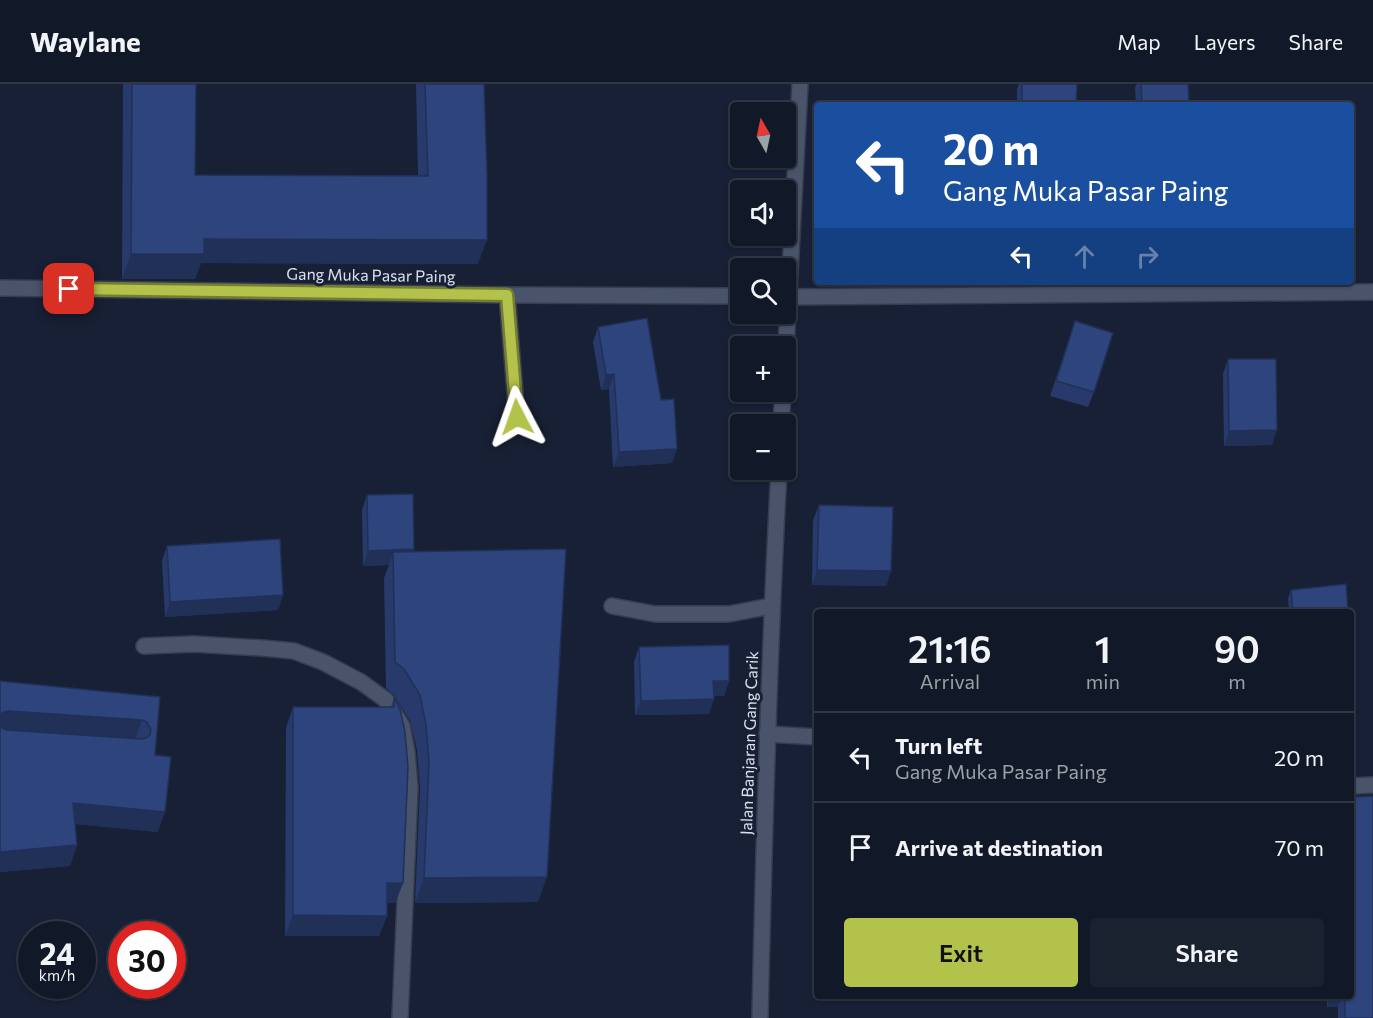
<!DOCTYPE html>
<meta charset="utf-8">
<style>
body{margin:0;font-family:Commissioner,sans-serif;background:#1a212f;color:#f1f3f6;height:100vh;display:flex;flex-direction:column;font-size:22px;white-space:nowrap}
*{box-sizing:border-box;margin:0}
p{font-size:20px;color:#9ca0a7}
.icon{flex:none;width:33px;height:33px;fill:none;stroke:currentColor;stroke-width:2;stroke-linecap:round;stroke-linejoin:round}
.map{position:relative;flex:1;overflow:hidden}
.details{position:absolute;left:814px;top:525px;width:540px;height:390px;display:flex;flex-direction:column;background:#111827;border-radius:6px;box-shadow:0 2px 4px #0004,0 0 0 2px #303744}
.details>*{flex:none}
.top-card{position:absolute;left:814px;top:18px;width:540px;height:183px;border-radius:6px;box-shadow:0 2px 4px #0004,0 0 0 2px #303744;background:#1a4fa0;color:#fff;overflow:hidden}
.needle{width:39px;rotate:351deg}
.controls{position:absolute;left:730px;top:18px;display:grid;gap:12px}
.controls a{display:grid;place-items:center;width:66px;height:66px;border-radius:6px;background:#111827;box-shadow:0 2px 4px #0004,0 0 0 2px #303744;font-size:30px}
.speed{position:absolute;left:18px;top:837px;display:flex;gap:12px;font-size:30px;font-weight:700;text-align:center}
.speed>*{display:grid;place-content:center;width:78px;height:78px;border-radius:50%;background:#111827;box-shadow:0 2px 4px #0004,0 0 0 2px #303744;line-height:1}
.speed small{font-size:15px;font-weight:400}
.speed .limit{border:9px solid #d22;background:#fff;color:#111}
.pin{position:absolute;display:grid;place-items:center;width:51px;height:51px;color:#fff;margin:-26px;border-radius:12px;box-shadow:0 3px 9px #0006}
.me{position:absolute;width:66px;margin:-33px;rotate:356deg;stroke-linejoin:round;filter:drop-shadow(0 0 4px #0008)}
.turn{display:flex;align-items:center;gap:21px;height:126px;padding:0 30px;font-size:27px}
.turn .icon{width:78px;height:78px;stroke-width:2.5}
.turn b{display:block;font-size:42px;line-height:51px}
.lanes{display:flex;align-items:center;height:57px;padding:0 30px;background:#0003;justify-content:center;gap:30px;direction:ltr}
.lanes .off{opacity:.35}
.eta{display:flex;justify-content:space-evenly;align-items:center;height:102px;text-align:center}
.eta b{font-size:36px;font-weight:600;line-height:42px}
.primary-button{display:flex;gap:12px;margin-top:auto;padding:12px 30px}
.primary-button a{flex:1;height:69px;border-radius:6px;background:#b3c24b;color:#111;font-size:24px;font-weight:600;line-height:69px;text-align:center}
.primary-button a+a{background:#1a212f;color:#f1f3f6}
ul{padding:0;list-style:none}
li{display:flex;align-items:center;gap:18px;height:90px;padding:0 30px;border-top:2px solid #303744}
li div{flex:1}
li b{display:block;font-size:22px}
li em{font-style:normal}
header{display:flex;align-items:center;gap:36px;box-sizing:border-box;height:84px;padding:0 30px;background:#111827;border-bottom:2px solid #303744}
header strong{font-size:28px}
nav{display:flex;gap:33px;margin-inline-start:auto;font-size:21px}
.map>svg:first-child{display:block}
.lines{fill:none;stroke-linecap:round;stroke-linejoin:round}
.minor-casing{stroke:#373d4e;stroke-width:18}
.tertiary-casing{stroke:#373d4e;stroke-width:18}
.minor{stroke:#49536a;stroke-width:15}
.tertiary{stroke:#49536a;stroke-width:15}
.wall{fill:#273a6b}
.shaded-wall{fill:#203057}
.building{fill:#2d447c;stroke:#203057;stroke-width:1.5}
.route-casing{stroke:#747e31;stroke-width:15}
.route{stroke:#b3c24b;stroke-width:10}
.labels{text-anchor:middle;stroke-width:6;stroke-linejoin:round;paint-order:stroke}
.street-label{font-size:16px;fill:#dae0ee;stroke:#172034}
</style>
<header>
<strong>Waylane</strong>
<nav><a>Map</a><a>Layers</a><a>Share</a></nav>
</header>
<div class="map">
<svg width="1373" height="934" viewBox="0 0 1373 934">
<rect width="100%" height="100%" fill="#172034"/>
<g class="lines">
<g class="minor-casing">
<g id="minor">
<polyline points="0,204 507,211 741,212"/>
<polyline points="507,211 517,333"/>
<polyline points="786,213 1373,208"/>
<polyline points="612,522 655,530 729,530 771,522"/>
<polyline points="144,562 194,560 262,564 294,567 323,578 361,598 386,616 402,642 407,668 410,704 400,934"/>
<polyline points="767,650 818,653"/>
<polyline points="1352,702 1373,701"/>
</g>
</g>
<g class="tertiary-casing">
<g id="tertiary">
<polyline points="786,264 800,0"/>
<polyline points="781,340 783,308"/>
<path d="M760 934C764 751 769 568 779 386"/>
</g>
</g>
<use href="#minor" class="minor"/>
<use href="#tertiary" class="tertiary"/>
</g>
<g class="wall">
<polygon points="123,0 196,0 195,91 418,91 416,0 484,0 478,180 201,179 195,195 122,195"/>
<polygon points="1019,0 1077,0 1076,21 1017,21 1017,5"/>
<polygon points="1137,0 1188,0 1189,21 1136,21 1135,3"/>
<polygon points="1075,237 1094,308 1088,323 1050,312"/>
<polygon points="598,243 672,379 613,383 609,305 601,306 593,258"/>
<polygon points="1228,275 1272,361 1224,362 1223,290"/>
<polygon points="367,411 414,465 413,468 538,818 415,819 420,704 417,666 410,637 394,611 386,604 384,494 389,481 363,482 362,426"/>
<polygon points="819,421 891,487 886,502 812,501 813,436"/>
<polygon points="167,462 283,511 278,526 165,533 162,477"/>
<polygon points="1291,506 1348,528 1289,528 1288,514"/>
<polygon points="639,563 729,597 724,612 714,612 709,630 635,631 634,578"/>
<polygon points="160,613 155,671 158,748 75,740 77,761 70,782 0,788"/>
<polygon points="394,614 403,799 395,819 387,819 387,832 379,852 285,852 286,644 293,623 391,623"/>
<polygon points="1327,912 1352,912 1373,934 1338,934 1338,923 1327,923"/>
</g>
<g class="shaded-wall">
<polygon points="204,155 487,156 478,180 201,179 195,195 122,195 131,170"/>
<polygon points="614,290 609,305 601,306 606,291"/>
<polygon points="1277,346 1272,361 1224,362 1229,347"/>
<polygon points="677,365 672,379 613,383 619,368"/>
<polygon points="414,465 409,480 393,468 389,481 363,482 368,467"/>
<polygon points="817,486 891,487 886,502 812,501"/>
<polygon points="283,511 278,526 165,533 170,518"/>
<polygon points="713,597 729,597 724,612 708,612"/>
<polygon points="714,615 709,630 635,631 641,617"/>
<polygon points="8,627 142,636 135,656 0,647 0,631 4,628"/>
<polygon points="73,719 165,728 158,748 66,739"/>
<polygon points="77,761 70,782 0,788 0,768"/>
<polygon points="547,793 538,818 415,819 424,794"/>
<polygon points="387,799 403,799 395,819 379,819"/>
<polygon points="293,831 387,832 379,852 285,852"/>
<polygon points="1331,912 1342,912 1338,923 1327,923"/>
</g>
<g class="building">
<polygon points="132,0 196,0 195,91 428,92 425,0 484,0 487,91 487,156 204,155 204,170 131,170"/>
<polygon points="1022,0 1077,0 1076,21 1022,21"/>
<polygon points="1141,0 1188,0 1189,21 1142,21"/>
<polygon points="647,234 661,316 674,315 677,365 619,368 614,290 606,291 598,243"/>
<polygon points="1075,237 1113,249 1094,308 1056,297"/>
<polygon points="1228,275 1276,275 1277,346 1229,347"/>
<polygon points="413,410 414,465 368,467 367,411"/>
<polygon points="819,421 893,423 891,487 817,486"/>
<polygon points="280,455 283,511 170,518 167,462"/>
<polygon points="566,465 547,793 424,794 429,679 426,641 420,611 404,585 395,578 393,468"/>
<polygon points="1346,500 1348,528 1293,528 1291,506"/>
<polygon points="729,561 729,597 713,597 714,615 641,617 639,563"/>
<polygon points="0,597 160,613 155,671 171,673 165,728 73,719 77,761 0,768 0,641 2,644 7,646 141,655 146,654 150,651 151,646 147,638 142,636 8,627 4,628 0,631"/>
<polygon points="394,614 400,625 405,648 408,683 403,799 387,799 387,832 293,831 293,623 394,623"/>
<polygon points="1373,712 1373,934 1345,934 1345,912 1352,912 1352,713"/>
</g>
<g class="lines">
<g class="route-casing">
<polyline id="route" points="69,205 507,211 517,333"/>
</g>
<use href="#route" class="route"/>
</g>
<g class="labels">
<g class="street-label">
<text transform="translate(371 191) rotate(1)" y="6">Gang Muka Pasar Paing</text>
<text transform="translate(749 659) rotate(-88)" y="6">Jalan Banjaran Gang Carik</text>
</g>
</g>
</svg>
<div class="controls">
<a><svg class="needle" viewBox="-14 -14 28 28"><path d="M0-13l5 13h-10z" fill="#e53935"/><path d="M0 13l5-13h-10z" fill="#9ca0a7"/></svg></a>
<a><svg class="icon" aria-label="sound" viewBox="0 0 24 24"><path d="M4 9h4l5-4v14l-5-4H4zM17 9q2 3 0 6"/></svg></a>
<a><svg class="icon" aria-label="search" viewBox="0 0 24 24"><circle cx="10" cy="10" r="6"/><path d="M15 15l6 6"/></svg></a>
<a>+</a>
<a>−</a>
</div>
<div class="speed"><div>24<small>km/h</small></div><div class="limit">30</div></div>
<div class="pin" style="left:69px;top:205px;background:#d93025"><svg class="icon" aria-label="arrive" viewBox="0 0 24 24"><path d="M6 21V4h12l-3 4 3 4H6"/></svg></div>
<svg class="me" style="left:517px;top:333px" viewBox="-20 -20 40 40"><path d="M0-17L14 15 0 8-14 15z" fill="#b3c24b" stroke="#fff" stroke-width="4"/></svg>
<div class="top-card">
<div class="turn"><svg class="icon" aria-label="left" viewBox="0 0 24 24"><path d="M17 20v-9H6M10 6l-5 5 5 5"/></svg><div><b>20 m</b>Gang Muka Pasar Paing</div></div>
<div class="lanes"><svg class="icon" aria-label="left" viewBox="0 0 24 24"><path d="M17 20v-9H6M10 6l-5 5 5 5"/></svg><svg class="icon off" aria-label="ahead" viewBox="0 0 24 24"><path d="M12 20V5M6 11l6-6 6 6"/></svg><svg class="icon off" aria-label="right" viewBox="0 0 24 24"><path d="M7 20v-9h11M14 6l5 5-5 5"/></svg></div>
</div>
<section class="details">
<div class="eta">
<div><b>21:16</b><p>Arrival</p></div>
<div><b>1</b><p>min</p></div>
<div><b>90</b><p>m</p></div>
</div>
<ul>
<li><svg class="icon" aria-label="left" viewBox="0 0 24 24"><path d="M17 20v-9H6M10 6l-5 5 5 5"/></svg><div><b>Turn left</b><p>Gang Muka Pasar Paing</p></div><em>20 m</em></li>
<li><svg class="icon" aria-label="arrive" viewBox="0 0 24 24"><path d="M6 21V4h12l-3 4 3 4H6"/></svg><div><b>Arrive at destination</b></div><em>70 m</em></li>
</ul>
<div class="primary-button"><a>Exit</a><a>Share</a></div>
</section>
</div>
